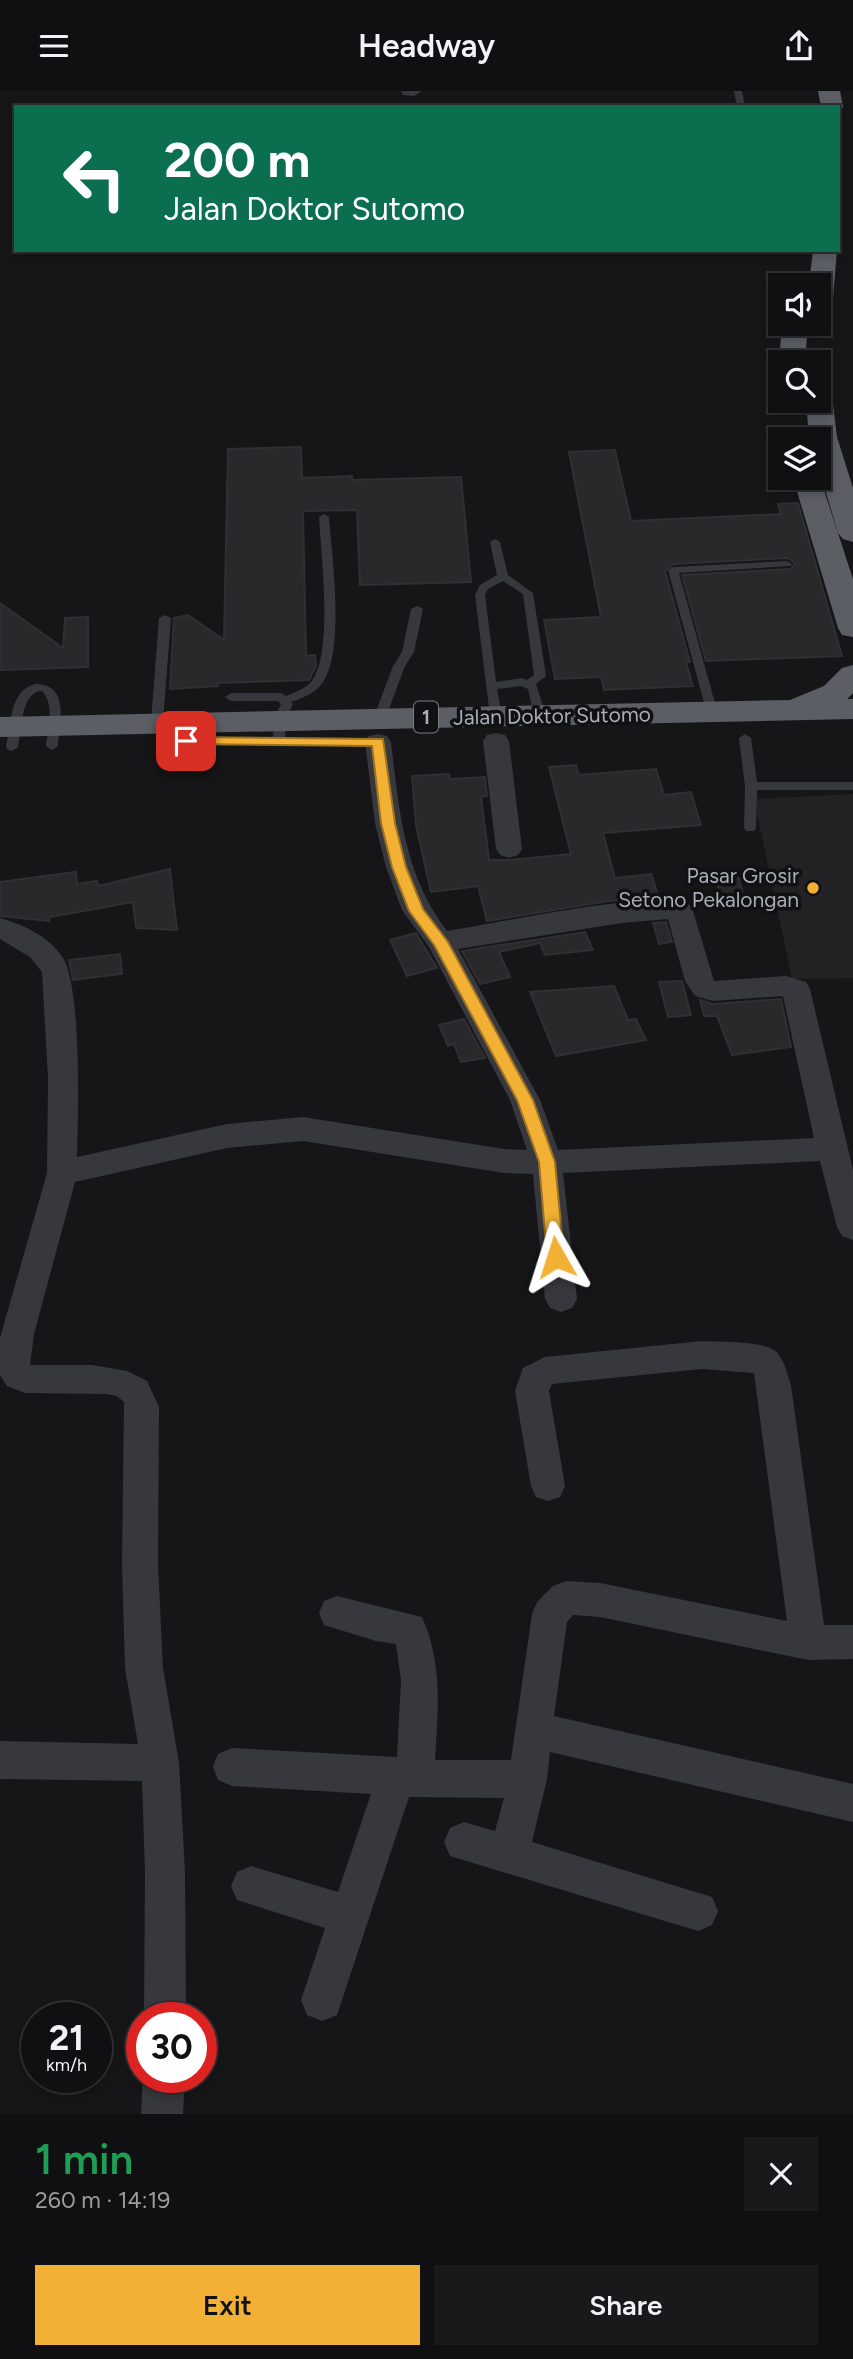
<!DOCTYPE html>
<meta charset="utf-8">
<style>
body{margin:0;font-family:Figtree,sans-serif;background:#19191b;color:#f1f3f6;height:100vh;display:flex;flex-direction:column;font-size:26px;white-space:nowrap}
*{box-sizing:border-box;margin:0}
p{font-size:23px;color:#9c9d9f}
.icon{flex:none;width:38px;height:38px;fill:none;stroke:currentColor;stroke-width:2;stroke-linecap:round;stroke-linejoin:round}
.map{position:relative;height:2023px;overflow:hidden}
.side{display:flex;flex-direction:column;background:#101012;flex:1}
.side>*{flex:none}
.hud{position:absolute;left:14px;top:14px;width:826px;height:147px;border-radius:0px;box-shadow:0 4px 10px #0003,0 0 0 2px #303032;background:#0b6e4f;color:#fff;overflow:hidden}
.controls{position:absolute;left:768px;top:182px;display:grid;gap:14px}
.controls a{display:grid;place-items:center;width:63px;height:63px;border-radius:0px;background:#101012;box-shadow:0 4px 10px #0003,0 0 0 2px #303032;font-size:35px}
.speed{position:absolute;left:21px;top:1911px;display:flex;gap:14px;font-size:35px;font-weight:700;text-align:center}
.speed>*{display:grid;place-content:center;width:91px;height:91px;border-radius:50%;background:#101012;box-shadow:0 4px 10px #0003,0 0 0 2px #303032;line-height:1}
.speed small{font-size:18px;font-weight:400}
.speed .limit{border:10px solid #d22;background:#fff;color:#111}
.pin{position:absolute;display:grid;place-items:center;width:60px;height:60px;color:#fff;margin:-30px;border-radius:14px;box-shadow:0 4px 10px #0006}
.me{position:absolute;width:77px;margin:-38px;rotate:354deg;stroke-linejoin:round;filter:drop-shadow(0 0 5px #0008)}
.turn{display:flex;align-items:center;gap:24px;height:147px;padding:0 35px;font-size:32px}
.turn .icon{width:91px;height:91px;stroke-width:2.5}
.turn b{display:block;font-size:49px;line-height:60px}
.round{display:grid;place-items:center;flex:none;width:74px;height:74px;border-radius:0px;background:#19191b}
.headline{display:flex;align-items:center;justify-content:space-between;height:119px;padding:0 35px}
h1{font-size:42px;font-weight:600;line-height:52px;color:#1e9e55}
.cta{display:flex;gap:14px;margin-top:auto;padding:14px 35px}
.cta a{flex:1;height:80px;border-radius:0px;background:#f2b134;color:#111;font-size:28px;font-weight:600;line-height:80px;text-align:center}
.cta a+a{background:#19191b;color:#f1f3f6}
header{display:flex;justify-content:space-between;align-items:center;height:91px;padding:0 35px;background:#101012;font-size:32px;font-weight:600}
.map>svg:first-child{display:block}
.built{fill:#222225}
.building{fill:#29292c;stroke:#303034;stroke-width:2}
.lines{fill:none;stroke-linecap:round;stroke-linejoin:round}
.service{fill:#37383d;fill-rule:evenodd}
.minor{fill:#37383d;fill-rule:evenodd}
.trunk{fill:#5b5e65;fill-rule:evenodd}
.route{fill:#f2b134;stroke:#9d7322;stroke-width:2}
.poi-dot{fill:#f2b134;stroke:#111113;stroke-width:2.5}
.labels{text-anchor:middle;stroke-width:7;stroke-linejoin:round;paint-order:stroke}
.shield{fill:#111113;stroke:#7b7e86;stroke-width:2}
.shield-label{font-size:19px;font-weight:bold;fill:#a8adb8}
.street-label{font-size:21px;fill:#a8adb8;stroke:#111113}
.poi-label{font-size:21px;fill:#a8adb8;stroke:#111113;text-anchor:end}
</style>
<header><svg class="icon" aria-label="menu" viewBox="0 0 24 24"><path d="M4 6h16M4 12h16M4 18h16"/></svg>Headway<svg class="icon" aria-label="share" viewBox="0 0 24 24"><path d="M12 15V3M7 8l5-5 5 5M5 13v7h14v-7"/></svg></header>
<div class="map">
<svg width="853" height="2023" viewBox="0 0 853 2023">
<rect width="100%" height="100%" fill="#161618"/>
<polygon class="built" points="853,703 853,887 792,888 754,708"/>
<g class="building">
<polygon points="301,356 302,387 352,385 352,389 461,386 471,491 360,494 357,419 303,420 306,565 315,564 316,575 309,589 218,592 218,595 170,598 174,527 188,524 224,549 228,358"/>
<polygon points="615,359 631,430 781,423 778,413 798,412 842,565 706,570 682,484 791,478 795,472 787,467 673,473 665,480 690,571 686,571 693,595 604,599 601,586 555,588 544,529 601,526 569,361"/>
<polygon points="0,512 63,557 65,527 88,526 88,576 0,579"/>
<polygon points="576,674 579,684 656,678 664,704 691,701 701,734 603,742 615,787 651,783 659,807 608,810 487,830 478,795 431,801 416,734 412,685 449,683 450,688 485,686 487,705 481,706 489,769 510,769 571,763 549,676"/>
<polygon points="170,778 177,839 136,837 133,811 50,826 49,830 0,825 0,791 76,781 77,793 97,790 98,795"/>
<polygon points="738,785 746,814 722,815 716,786"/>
<polygon points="666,831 672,851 659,853 653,832"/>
<polygon points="585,841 593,859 545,864 540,852 499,861 510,886 480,893 462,860"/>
<polygon points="416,842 437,877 407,885 390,849"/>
<polygon points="120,863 122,883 73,889 69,869"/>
<polygon points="682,890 691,924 668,926 659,891"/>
<polygon points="614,895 628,929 636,928 646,949 556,965 530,901"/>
<polygon points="781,908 791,956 732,964 717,925 704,925 700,909 713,913"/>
<polygon points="464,928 485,967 461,971 454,953 448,955 439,934"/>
</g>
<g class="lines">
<g class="service">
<polygon points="734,0 742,0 745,16 737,16"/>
<path d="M324 423 329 426C332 466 345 558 323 591 316 602 303 607 291 611L293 613 286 627 285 651 279 655 273 651 274 627 281 613 278 610H231L225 606 231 602H281L286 605C295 601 308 597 313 588 333 558 321 463 319 426Z"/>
<path d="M495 448 500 451 508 484 533 502 546 585 536 593 546 625 540 629 534 625 528 598 521 595 497 598 502 625 496 629 490 625 475 504 480 494 497 484 490 451ZM503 490 523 503 534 584 527 589 522 587 496 591 485 504 488 498Z"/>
<polygon points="787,470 792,473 791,475 679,482 718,623 716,626 708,626 668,479 673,476"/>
<polygon points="417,515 423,518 414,561 405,575 386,626 380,630 376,629 374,626 393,575 402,561 411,518"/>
<polygon points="165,524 171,527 163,631 157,635 151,631 159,527"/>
<path d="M35 593C70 593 60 631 58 655L52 659 46 655C48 638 55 613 42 600 20 601 22 640 18 656L12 660 8 659 6 656C11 634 9 600 35 593Z"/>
<polygon points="745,643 751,647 757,691 853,691 853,699 757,699 756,737 754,740 746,740 744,737 745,695 739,647"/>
</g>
<g class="minor">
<polygon points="401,0 422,0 414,5 403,4"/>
<polygon points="496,642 505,644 509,650 522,758 518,764 509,767 500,764 496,758 483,650 487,644"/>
<path d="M378 643 387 645 391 651C399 719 404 784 447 840 495 833 651 798 689 813L693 820 714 890 786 885 806 891 810 898 853 1079V1149L842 1145 837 1136 820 1070 563 1082 577 1208 572 1217 561 1221 550 1217 545 1208 533 1083 504 1082 303 1050 227 1057 75 1091 34 1243 30 1274H92L127 1280 147 1290 159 1316 158 1474 163 1577 179 1672 185 1781 186 1927H144L145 1781 142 1690 0 1688V1650L138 1653 125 1577 122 1474 124 1311 117 1305 106 1303 25 1302 7 1295 0 1284V1247L47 1082 48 987 42 881 30 866 0 848V827C24 834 49 845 63 867 82 898 78 1026 77 1066L227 1033 303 1026 504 1058 527 1059 510 1009 429 856 402 819 386 776 375 732 365 651 369 645ZM668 828 685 890 695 905 713 910 783 905 814 1047 558 1059 540 1009 458 858 622 832Z"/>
<path d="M702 1250C719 1251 761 1250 774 1259 784 1266 787 1283 791 1294L824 1534H853V1568L808 1569 600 1526 573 1524 567 1531 554 1625 853 1693V1731L550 1661 547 1688 532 1751 712 1806 718 1820 712 1834 698 1840 450 1765 444 1751 450 1737 464 1731 495 1740 504 1707 409 1706 337 1924 322 1930 307 1924 301 1909 325 1837 237 1809 231 1795 237 1781 251 1775 338 1801 371 1703 232 1695 218 1689 213 1676 218 1663 232 1657 397 1666 401 1589 396 1553 376 1550 324 1534 319 1522 324 1510 337 1505 422 1526C443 1573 438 1619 435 1669H511L532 1523 537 1511 553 1495 566 1490 600 1492 787 1530 754 1282 702 1278 552 1293 549 1300 565 1395 560 1406 548 1410 536 1406 531 1395 515 1300 523 1277 545 1266Z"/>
<polygon points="143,1986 185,1986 183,2023 141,2023"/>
</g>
<g class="trunk">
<polygon points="818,0 840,0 843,16 840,21 838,16 821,16"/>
<polygon points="813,159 837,159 832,219 828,224 819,227 819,194 809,194"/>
<polygon points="782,233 808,233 805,271 780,273 779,271"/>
<polygon points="819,297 828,299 832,305 837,346 853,397 853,451 843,448 838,442 819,378 819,348 809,346 806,310 819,310"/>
<polygon points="819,384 853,488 853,546 842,544 838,537 793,387 819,387"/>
<polygon points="853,574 853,602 847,608 853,608 853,628 0,646 0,626 790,609 824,595 842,577"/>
</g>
</g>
<polygon class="route" points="186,646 383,648 395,732 406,776 423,818 448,851 533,1009 555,1071 564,1166 562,1171 550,1171 547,1166 539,1071 517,1009 434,854 409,820 392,776 381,732 372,655 181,653 179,650"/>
<circle class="poi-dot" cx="813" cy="797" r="7"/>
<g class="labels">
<rect class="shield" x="414" y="610.5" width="24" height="31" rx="5"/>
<g class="shield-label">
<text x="426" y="633">1</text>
</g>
<g class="street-label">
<text transform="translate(552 625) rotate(-1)" y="7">Jalan Doktor Sutomo</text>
</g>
<g class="poi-label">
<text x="799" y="792">Pasar Grosir<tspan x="799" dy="24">Setono Pekalongan</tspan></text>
</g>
</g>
</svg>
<div class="controls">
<a><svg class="icon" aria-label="sound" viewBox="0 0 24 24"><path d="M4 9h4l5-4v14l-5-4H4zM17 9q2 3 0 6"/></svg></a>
<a><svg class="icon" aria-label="search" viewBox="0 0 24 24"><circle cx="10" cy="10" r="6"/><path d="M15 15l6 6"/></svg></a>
<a><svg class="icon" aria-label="layers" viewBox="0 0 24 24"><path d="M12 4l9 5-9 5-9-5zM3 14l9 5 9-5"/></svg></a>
</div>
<div class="speed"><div>21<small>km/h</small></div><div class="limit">30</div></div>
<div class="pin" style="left:186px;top:650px;background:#d93025"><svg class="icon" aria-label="arrive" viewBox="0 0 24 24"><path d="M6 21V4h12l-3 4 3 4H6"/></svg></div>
<svg class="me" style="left:556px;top:1166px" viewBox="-20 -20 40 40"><path d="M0-17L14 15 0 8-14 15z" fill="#f2b134" stroke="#fff" stroke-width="4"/></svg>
<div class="hud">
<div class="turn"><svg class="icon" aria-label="left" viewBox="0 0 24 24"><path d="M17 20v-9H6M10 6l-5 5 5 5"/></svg><div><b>200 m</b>Jalan Doktor Sutomo</div></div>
</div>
</div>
<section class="side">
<div class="headline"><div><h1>1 min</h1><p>260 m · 14:19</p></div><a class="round"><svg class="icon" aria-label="close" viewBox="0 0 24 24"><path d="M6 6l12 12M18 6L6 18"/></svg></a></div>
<div class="cta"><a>Exit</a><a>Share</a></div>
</section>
